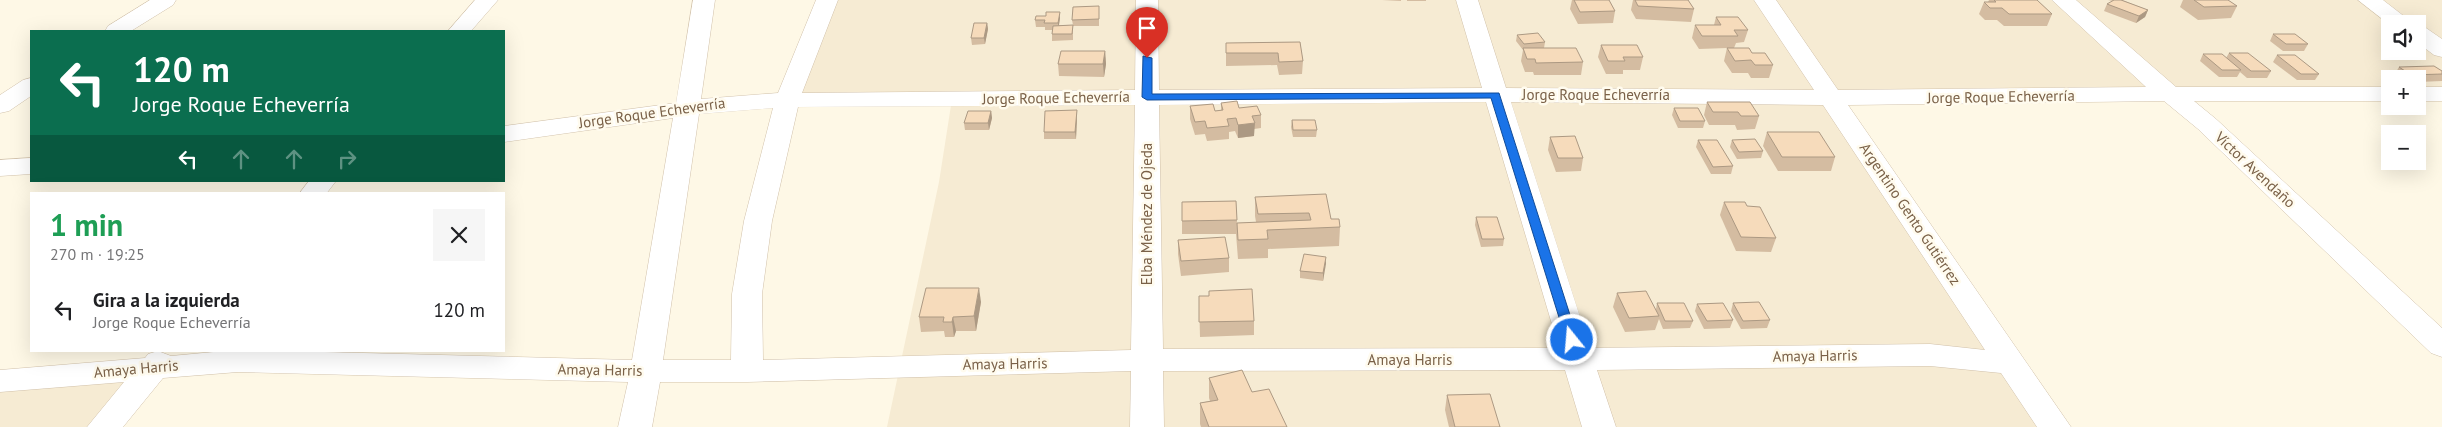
<!DOCTYPE html>
<html lang="es">
<meta charset="utf-8">
<style>
body{margin:0;font-family:"PT Sans",sans-serif;background:#f6f6f6;color:#202124;height:100vh;display:flex;flex-direction:column;font-size:19px;white-space:nowrap}
*{box-sizing:border-box;margin:0}
p{font-size:16px;color:#757577}
.icon{flex:none;width:28px;height:28px;fill:none;stroke:currentColor;stroke-width:2;stroke-linecap:round;stroke-linejoin:round}
.map{position:relative;flex:1;overflow:hidden}
.side{position:absolute;left:30px;top:192px;width:475px;height:160px;display:flex;flex-direction:column;background:#fff;border-radius:0px;box-shadow:0 5px 20px #0002}
.side>*{flex:none}
.guide{position:absolute;left:30px;top:30px;width:475px;height:152px;border-radius:0px;box-shadow:0 5px 20px #0002;background:#0b6e4f;color:#fff;overflow:hidden}
.buttons{position:absolute;left:2381px;top:15px;display:grid;gap:10px}
.buttons a{display:grid;place-items:center;width:45px;height:45px;border-radius:0px;background:#fff;box-shadow:0 5px 20px #0002;font-size:25px}
.pin{position:absolute;display:grid;place-items:center;width:42px;height:42px;color:#fff;margin:-51px -21px;border-radius:50% 50% 50% 0;rotate:-45deg;box-shadow:0 0 5px #0007}
.pin .icon{rotate:45deg}
.me{position:absolute;width:55px;margin:-28px;rotate:343deg;stroke-linejoin:round;filter:drop-shadow(0 0 4px #0008)}
.turn{display:flex;align-items:center;gap:18px;height:105px;padding:0 20px;font-size:22px}
.turn .icon{width:65px;height:65px;stroke-width:2.5}
.turn b{display:block;font-size:35px;line-height:42px}
.lanes{display:flex;align-items:center;height:48px;padding:0 20px;background:#0003;justify-content:center;gap:25px;direction:ltr}
.lanes .off{opacity:.35}
.round{display:grid;place-items:center;flex:none;width:52px;height:52px;border-radius:0px;background:#f6f6f6}
.overview{display:flex;align-items:center;justify-content:space-between;height:85px;padding:0 20px}
h1{font-size:30px;font-weight:700;line-height:38px;color:#1e9e55}
ul{padding:0;list-style:none}
li{display:flex;align-items:center;gap:15px;height:65px;padding:0 20px}
li div{flex:1}
li b{display:block;font-size:19px}
li em{font-style:normal}
.map>svg:first-child{display:block}
.residential{fill:#f6ebd3;fill-rule:evenodd}
.lines{fill:none;stroke-linecap:round;stroke-linejoin:round}
.street-casing{stroke:#d1c1aa;stroke-width:1}
.street{fill:#fff;fill-rule:evenodd}
.wall{fill:#d4bca1}
.shaded-wall{fill:#ac9983}
.building{fill:#f6dbbb;stroke:#ac9983}
.route{fill:#1a73e8;stroke:#114b97}
.labels{text-anchor:middle;stroke-width:5;stroke-linejoin:round;paint-order:stroke}
.street-label{font-size:15px;fill:#7a6148;stroke:#fffbee}
</style>
<div class="map">
<svg width="2442" height="427" viewBox="0 0 2442 427">
<rect width="100%" height="100%" fill="#fef8e6"/>
<g class="residential">
<path d="M827 0H2442V94H2418V79H2390V94L1831 97 2054 427H887L939 182 952 99 787 100ZM2390 24H2418V51H2390Z"/>
<polygon points="153,368 104,427 0,427 0,381"/>
</g>
<g class="lines">
<g class="street-casing">
<g id="street">
<polygon points="150,0 176,0 173,5 131,31 105,31 108,26"/>
<polygon points="475,0 498,0 471,31 448,31"/>
<path d="M693 0H715L701 99 778 93 816 0H838L802 93 1135 90 1136 0H1158L1159 90 1482 88 1456 0H1478L1506 88 1814 90 1754 0H1776L1838 90 2146 87 2052 0H2076L2176 87H2390V101H2194L2216 119 2442 328V357L2431 353 2198 129 2164 101 1848 105 2071 427H2037L2001 373 1930 366 1597 370 1616 427H1582L1565 370 1163 371 1164 427H1130L1131 371 747 382H660L652 427H618L628 382 238 372 163 378 123 427H87L124 382 0 392V370L145 358 148 354 158 351 171 356 224 351H285L632 360 673 118 504 142V126L676 103ZM1486 102 1559 348 1163 349 1159 105ZM1511 102 1823 105 1985 350 1930 344 1590 348ZM1135 105 1131 350 763 360 762 294 772 221 798 107ZM773 108 744 221 732 294 731 360H663L699 114Z"/>
<polygon points="2358,0 2383,0 2414,24 2390,25"/>
<polygon points="2418,26 2426,28 2442,39 2442,57 2434,55 2418,43"/>
<polygon points="31,78 31,96 9,111 0,113 0,95 23,80"/>
<rect x="2418" y="87" width="24" height="14"/>
<polygon points="31,158 31,174 0,176 0,160"/>
<polygon points="309,181 336,181 326,194 299,194"/>
</g>
</g>
<use href="#street" class="street"/>
</g>
<g class="wall">
<polygon points="1382,0 1401,0 1401,1"/>
<rect x="1407" y="0" width="19" height="1"/>
<polygon points="1572,0 1609,0 1615,11 1613,23 1578,24 1570,9"/>
<polygon points="1633,0 1688,0 1694,9 1691,22 1636,19 1631,10"/>
<polygon points="1989,0 2037,0 2052,14 2047,26 2004,26 1997,20 1985,20 1979,14 1984,2 1988,2"/>
<polygon points="2108,0 2130,0 2122,0 2148,10 2145,17 2136,23 2104,11 2107,4 2113,1"/>
<polygon points="2183,0 2228,0 2237,6 2231,18 2198,20 2180,7"/>
<polygon points="1099,6 1099,26 1073,26 1073,40 1052,41 1052,30 1045,30 1045,27 1036,27 1035,20 1046,16 1060,18 1059,25 1073,25 1072,20"/>
<polygon points="1716,17 1748,30 1744,42 1736,43 1734,48 1752,53 1773,65 1769,78 1751,78 1748,73 1732,73 1724,61 1727,48 1699,49 1692,38 1695,25 1714,25"/>
<polygon points="987,23 988,29 985,44 972,45 971,38"/>
<polygon points="2273,34 2308,44 2304,51 2283,51 2270,41"/>
<polygon points="1517,35 1545,42 1544,48 1583,62 1581,75 1534,75 1533,72 1525,72 1521,61 1523,50 1516,41"/>
<polygon points="1300,42 1303,61 1302,74 1279,75 1277,65 1226,66 1226,43"/>
<polygon points="1601,45 1643,57 1640,70 1623,70 1623,74 1606,74 1598,57"/>
<polygon points="1105,51 1106,64 1104,77 1059,76 1058,64"/>
<polygon points="2229,53 2271,71 2267,78 2247,78 2240,72 2237,77 2219,77 2200,61 2203,54 2226,58"/>
<polygon points="2277,55 2319,74 2315,80 2297,80 2273,62"/>
<polygon points="2399,67 2442,71 2442,81 2418,82 2418,79 2402,79 2395,74"/>
<polygon points="1707,102 1759,116 1755,129 1737,130 1735,125 1709,125 1704,115"/>
<polygon points="1221,103 1261,115 1261,128 1254,129 1254,136 1238,138 1235,131 1229,132 1229,139 1207,141 1205,134 1195,135 1190,119 1190,106 1215,111 1221,110"/>
<polygon points="1674,108 1705,121 1703,128 1678,128 1672,115"/>
<polygon points="1077,110 1077,117 1076,139 1044,139 1044,132"/>
<polygon points="991,111 992,118 989,130 965,130 964,123"/>
<polygon points="1292,120 1317,130 1316,137 1293,137 1291,127"/>
<polygon points="1767,132 1835,157 1831,171 1778,171 1763,146"/>
<polygon points="1550,137 1583,158 1581,171 1556,172 1548,150"/>
<polygon points="1698,140 1733,166 1731,174 1711,174 1696,147"/>
<polygon points="1732,140 1763,151 1761,158 1737,159 1730,147"/>
<polygon points="1255,197 1331,219 1340,227 1339,246 1268,249 1268,258 1238,259 1236,234 1182,234 1182,202 1236,201 1237,223 1256,222 1255,216"/>
<polygon points="1724,202 1747,206 1776,238 1771,252 1736,251 1720,215"/>
<polygon points="1476,217 1504,239 1503,246 1481,247 1475,225"/>
<polygon points="1178,240 1229,258 1229,272 1181,276 1178,254"/>
<polygon points="1326,257 1323,281 1300,278 1300,271"/>
<polygon points="1617,293 1656,309 1657,303 1693,321 1690,328 1663,329 1659,319 1655,330 1625,332 1613,307"/>
<polygon points="1199,296 1254,321 1254,335 1200,337"/>
<polygon points="981,302 976,331 956,331 954,337 945,337 944,331 921,332 919,317"/>
<polygon points="1733,303 1770,320 1767,328 1741,329 1731,311"/>
<polygon points="1697,304 1733,320 1730,328 1704,329 1695,311"/>
<polygon points="1209,378 1252,392 1287,427 1201,427 1200,424 1200,403 1210,401 1209,398"/>
<polygon points="1447,395 1500,427 1449,427 1445,410"/>
</g>
<g class="shaded-wall">
<polygon points="2148,10 2145,17 2136,23 2139,16"/>
<polygon points="1060,12 1060,18 1058,30 1058,23"/>
<polygon points="987,23 988,29 985,44 984,38"/>
<polygon points="1105,51 1106,64 1104,77 1103,64"/>
<polygon points="1077,110 1077,117 1076,139 1075,132"/>
<polygon points="991,111 992,118 989,130 988,123"/>
<polygon points="1255,123 1254,136 1238,138 1238,125"/>
<polygon points="1326,257 1326,264 1323,281 1323,273"/>
<polygon points="979,288 981,302 976,331 974,316"/>
<polygon points="953,317 956,331 954,337 952,322"/>
</g>
<g class="building">
<polygon points="1574,0 1609,0 1615,11 1580,12"/>
<polygon points="1635,0 1688,0 1694,9 1638,6"/>
<polygon points="1994,0 2037,0 2052,14 2009,14 2002,8 1990,8 1984,2 1996,2"/>
<polygon points="2114,0 2121,0 2148,10 2139,16 2107,4"/>
<polygon points="2194,0 2228,0 2237,6 2204,7"/>
<polygon points="1099,6 1099,19 1072,20 1073,7"/>
<polygon points="1046,12 1060,12 1058,23 1044,23 1045,20 1035,20 1036,16 1046,16"/>
<polygon points="1716,17 1738,17 1748,30 1734,30 1738,36 1702,36 1695,25 1721,25"/>
<polygon points="974,23 987,23 984,38 971,38"/>
<polygon points="1073,25 1072,34 1052,34 1053,26"/>
<polygon points="1538,33 1545,42 1524,44 1517,35"/>
<polygon points="2273,34 2295,34 2308,44 2286,44"/>
<polygon points="1300,42 1303,61 1279,62 1278,53 1226,53 1226,43"/>
<polygon points="1601,45 1637,45 1643,57 1623,57 1625,61 1608,61"/>
<polygon points="1523,48 1576,48 1583,62 1536,63 1535,59 1527,59"/>
<polygon points="1727,48 1749,48 1752,53 1765,53 1773,65 1755,65 1751,60 1735,61"/>
<polygon points="1061,51 1105,51 1103,64 1058,64"/>
<polygon points="2229,53 2248,53 2271,71 2251,71"/>
<polygon points="2203,54 2222,54 2241,70 2222,70"/>
<polygon points="2277,55 2295,55 2319,74 2301,74"/>
<polygon points="2434,66 2442,71 2442,74 2411,75 2399,67"/>
<polygon points="1237,101 1239,108 1257,106 1261,115 1252,116 1255,123 1238,125 1236,118 1227,119 1229,126 1207,128 1205,121 1195,122 1190,106 1213,104 1215,111 1223,110 1221,103"/>
<polygon points="1707,102 1750,102 1759,116 1741,116 1738,112 1713,112"/>
<polygon points="1674,108 1698,108 1705,121 1680,121"/>
<polygon points="1077,110 1075,132 1044,132 1045,111"/>
<polygon points="968,111 991,111 988,123 964,123"/>
<polygon points="1292,120 1315,120 1317,130 1293,130"/>
<polygon points="1767,132 1819,132 1835,157 1782,157"/>
<polygon points="1575,136 1583,158 1558,158 1550,137"/>
<polygon points="1755,139 1763,151 1739,152 1732,140"/>
<polygon points="1698,140 1717,140 1733,166 1713,167"/>
<polygon points="1326,194 1331,219 1339,219 1340,227 1267,230 1268,239 1238,240 1237,223 1311,220 1309,213 1258,214 1255,197"/>
<polygon points="1236,201 1237,220 1182,221 1182,202"/>
<polygon points="1724,202 1745,202 1747,206 1760,207 1776,238 1741,237"/>
<polygon points="1476,217 1497,217 1504,239 1482,239"/>
<polygon points="1225,237 1229,258 1181,261 1178,240"/>
<polygon points="1304,254 1326,257 1323,273 1300,271"/>
<polygon points="926,288 979,288 974,316 953,317 952,322 943,322 944,317 919,317"/>
<polygon points="1252,289 1254,321 1199,322 1199,296 1209,296 1209,291"/>
<polygon points="1646,291 1659,316 1629,318 1617,293"/>
<polygon points="1759,302 1770,320 1743,321 1733,303"/>
<polygon points="1657,303 1684,303 1693,321 1665,321"/>
<polygon points="1723,303 1733,320 1707,321 1697,304"/>
<polygon points="1242,370 1252,392 1269,389 1287,427 1209,427 1200,403 1218,400 1209,378"/>
<polygon points="1490,394 1500,427 1455,427 1447,395"/>
</g>
<polygon class="route" points="1143,56 1152,58 1152,94 1499,93 1578,340 1577,343 1567,343 1566,340 1491,98 1147,100 1142,97"/>
<g class="labels">
<g class="street-label">
<text x="1596" y="100">Jorge Roque Echeverría</text>
<text transform="translate(2001 97) rotate(-1)" y="5">Jorge Roque Echeverría</text>
<text transform="translate(1056 98) rotate(-1)" y="5">Jorge Roque Echeverría</text>
<text transform="translate(652 113) rotate(-8)" y="5">Jorge Roque Echeverría</text>
<text transform="translate(2255 170) rotate(43)" y="5">Víctor Avendaño</text>
<text transform="translate(1147 214) rotate(-90)" y="5">Elba Méndez de Ojeda</text>
<text transform="translate(1910 214) rotate(56)" y="5">Argentino Gento Gutiérrez</text>
<text transform="translate(1815 356) rotate(-1)" y="5">Amaya Harris</text>
<text x="1410" y="365">Amaya Harris</text>
<text transform="translate(1005 364) rotate(-1)" y="5">Amaya Harris</text>
<text transform="translate(136 369) rotate(-5)" y="5">Amaya Harris</text>
<text transform="translate(600 370) rotate(1)" y="5">Amaya Harris</text>
</g>
</g>
</svg>
<div class="buttons">
<a><svg class="icon" aria-label="sound" viewBox="0 0 24 24"><path d="M4 9h4l5-4v14l-5-4H4zM17 9q2 3 0 6"/></svg></a>
<a>+</a>
<a>−</a>
</div>
<div class="pin" style="left:1147px;top:58px;background:#d93025"><svg class="icon" aria-label="arrive" viewBox="0 0 24 24"><path d="M6 21V4h12l-3 4 3 4H6"/></svg></div>
<svg class="me" style="left:1572px;top:340px" viewBox="-20 -20 40 40"><circle r="17" fill="#1a73e8" stroke="#fff" stroke-width="3"/><path d="M0-11L8 9 0 5-8 9z" fill="#fff"/></svg>
<div class="guide">
<div class="turn"><svg class="icon" aria-label="left" viewBox="0 0 24 24"><path d="M17 20v-9H6M10 6l-5 5 5 5"/></svg><div><b>120 m</b>Jorge Roque Echeverría</div></div>
<div class="lanes"><svg class="icon" aria-label="left" viewBox="0 0 24 24"><path d="M17 20v-9H6M10 6l-5 5 5 5"/></svg><svg class="icon off" aria-label="ahead" viewBox="0 0 24 24"><path d="M12 20V5M6 11l6-6 6 6"/></svg><svg class="icon off" aria-label="ahead" viewBox="0 0 24 24"><path d="M12 20V5M6 11l6-6 6 6"/></svg><svg class="icon off" aria-label="right" viewBox="0 0 24 24"><path d="M7 20v-9h11M14 6l5 5-5 5"/></svg></div>
</div>
<section class="side">
<div class="overview"><div><h1>1 min</h1><p>270 m · 19:25</p></div><a class="round"><svg class="icon" aria-label="close" viewBox="0 0 24 24"><path d="M6 6l12 12M18 6L6 18"/></svg></a></div>
<ul>
<li><svg class="icon" aria-label="left" viewBox="0 0 24 24"><path d="M17 20v-9H6M10 6l-5 5 5 5"/></svg><div><b>Gira a la izquierda</b><p>Jorge Roque Echeverría</p></div><em>120 m</em></li>
</ul>
</section>
</div>
